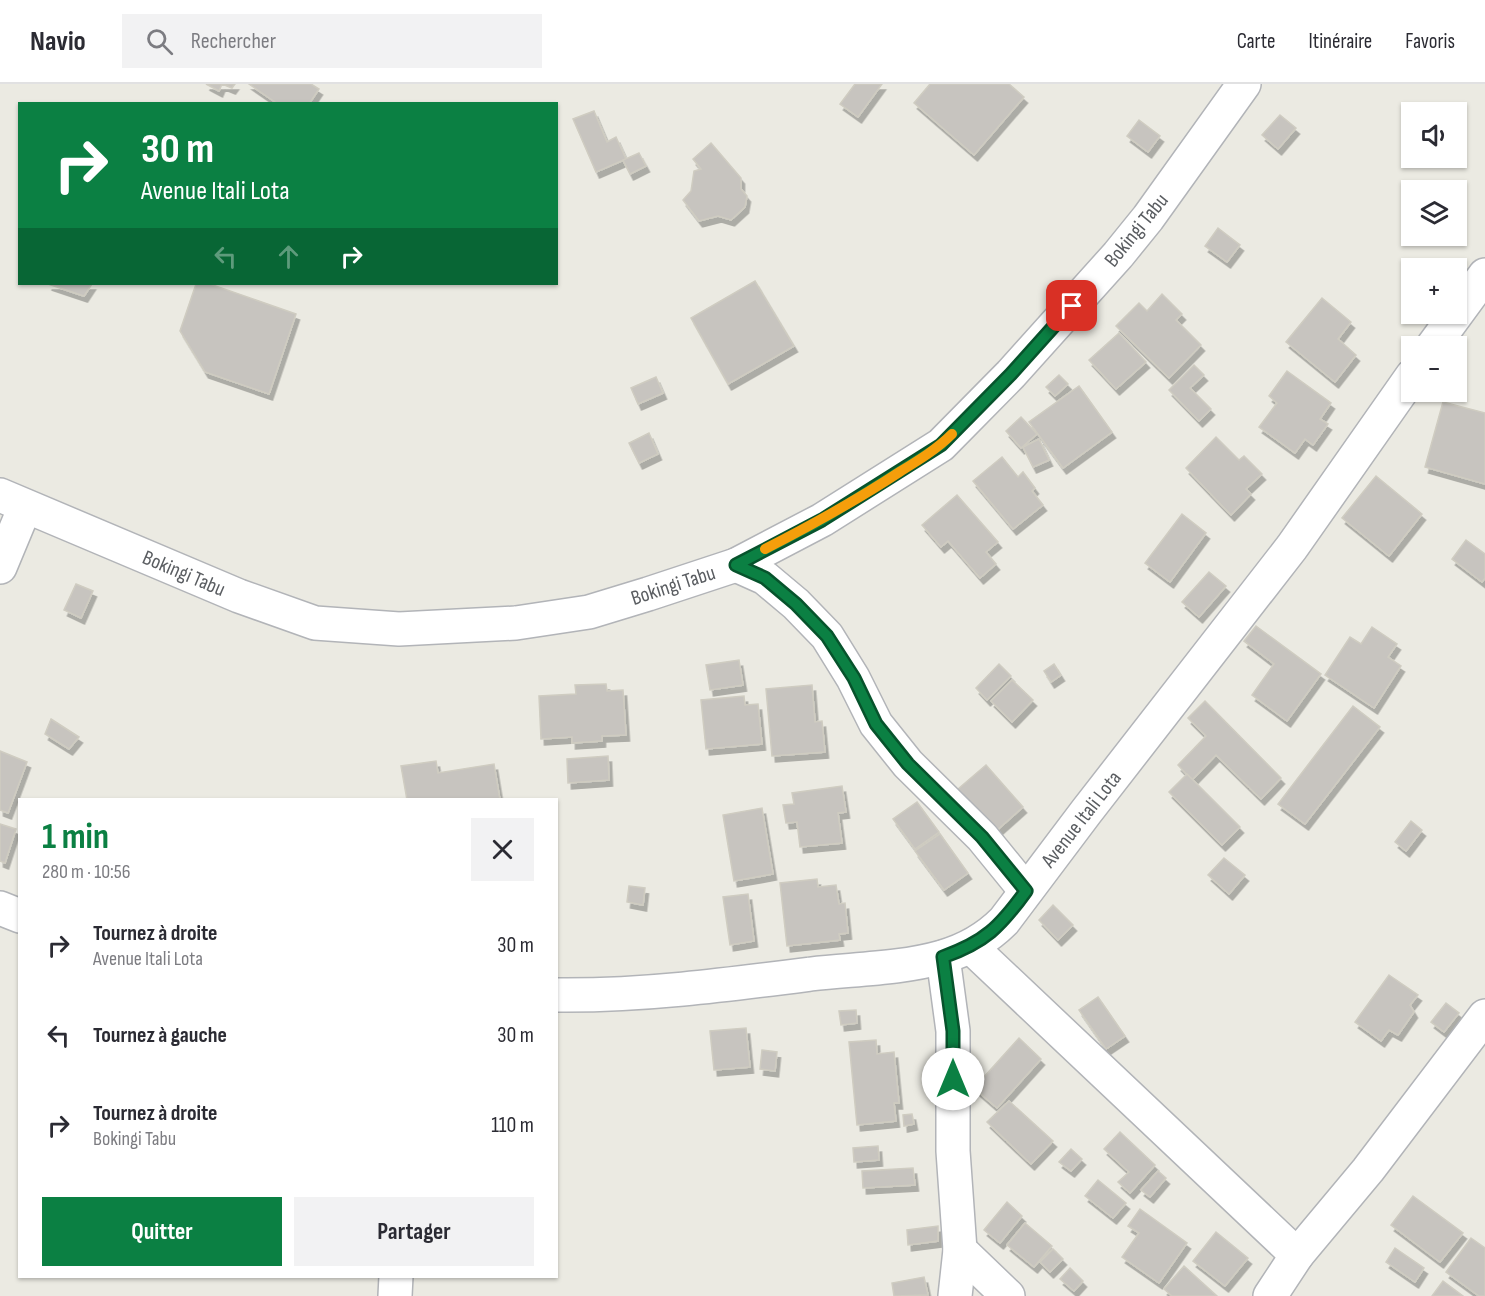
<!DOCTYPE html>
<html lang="fr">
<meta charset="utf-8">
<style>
body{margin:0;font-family:"Sofia Sans Condensed",sans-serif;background:#f2f2f3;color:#2b2b33;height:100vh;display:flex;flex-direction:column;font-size:22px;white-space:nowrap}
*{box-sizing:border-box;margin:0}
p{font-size:20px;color:#7c7c81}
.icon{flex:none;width:33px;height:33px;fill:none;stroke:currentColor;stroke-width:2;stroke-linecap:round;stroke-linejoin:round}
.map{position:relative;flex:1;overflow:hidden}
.drawer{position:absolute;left:18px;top:714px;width:540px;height:480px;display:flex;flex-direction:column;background:#fff;border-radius:0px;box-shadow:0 2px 4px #0004}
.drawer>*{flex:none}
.hud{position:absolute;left:18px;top:18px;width:540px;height:183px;border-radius:0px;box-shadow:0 2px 4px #0004;background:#0b8043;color:#fff;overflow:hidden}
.fabs{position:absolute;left:1401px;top:18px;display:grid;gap:12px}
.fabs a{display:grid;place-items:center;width:66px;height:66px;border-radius:0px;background:#fff;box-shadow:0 2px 4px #0004;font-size:30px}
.pin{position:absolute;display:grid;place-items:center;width:51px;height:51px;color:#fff;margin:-26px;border-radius:12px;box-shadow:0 3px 9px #0006}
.me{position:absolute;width:66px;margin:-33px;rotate:0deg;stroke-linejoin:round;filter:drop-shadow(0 0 4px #0008)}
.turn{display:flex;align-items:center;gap:21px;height:126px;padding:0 24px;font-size:27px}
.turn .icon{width:78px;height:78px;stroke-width:2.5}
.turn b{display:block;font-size:42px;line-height:51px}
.lanes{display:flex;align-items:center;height:57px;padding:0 24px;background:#0003;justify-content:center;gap:30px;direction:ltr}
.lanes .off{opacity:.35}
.round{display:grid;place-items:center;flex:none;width:63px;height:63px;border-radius:0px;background:#f2f2f3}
.headline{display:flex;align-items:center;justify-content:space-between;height:102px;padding:0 24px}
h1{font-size:36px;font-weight:700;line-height:45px;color:#0b8043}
.button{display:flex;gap:12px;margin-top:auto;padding:12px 24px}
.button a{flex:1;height:69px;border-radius:0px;background:#0b8043;color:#fff;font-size:24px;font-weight:700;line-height:69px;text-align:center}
.button a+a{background:#f2f2f3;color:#2b2b33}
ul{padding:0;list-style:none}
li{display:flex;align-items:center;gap:18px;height:90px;padding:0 24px}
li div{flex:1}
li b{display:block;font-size:22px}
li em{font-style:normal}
header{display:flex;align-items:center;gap:36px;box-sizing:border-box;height:84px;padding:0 30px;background:#fff;border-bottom:2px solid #e1e1e2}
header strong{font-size:28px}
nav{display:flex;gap:33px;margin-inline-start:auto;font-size:21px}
.search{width:420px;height:54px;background:#f2f2f3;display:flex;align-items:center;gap:15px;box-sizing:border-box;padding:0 21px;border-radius:0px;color:#7c7c81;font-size:22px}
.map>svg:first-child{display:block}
.building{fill:#c7c4bf;stroke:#cfccc1;stroke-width:1.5;filter:url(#shadow)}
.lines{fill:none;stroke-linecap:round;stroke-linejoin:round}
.minor-casing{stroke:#b2b4b8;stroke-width:36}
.minor{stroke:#fff;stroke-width:33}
.route-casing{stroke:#07532c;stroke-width:15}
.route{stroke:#0b8043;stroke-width:10}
.slow{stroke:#f59e0b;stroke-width:10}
.labels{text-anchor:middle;stroke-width:4.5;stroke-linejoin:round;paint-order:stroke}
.street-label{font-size:21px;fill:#5a5d61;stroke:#fff}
</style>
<header>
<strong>Navio</strong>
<div class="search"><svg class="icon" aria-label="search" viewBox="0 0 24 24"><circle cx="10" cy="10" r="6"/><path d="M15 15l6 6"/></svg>Rechercher</div>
<nav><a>Carte</a><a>Itinéraire</a><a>Favoris</a></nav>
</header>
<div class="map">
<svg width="1485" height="1212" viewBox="0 0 1485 1212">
<defs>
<filter id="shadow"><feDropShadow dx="3.5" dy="6" stdDeviation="0" flood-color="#0004"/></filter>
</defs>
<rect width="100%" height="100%" fill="#ebeae2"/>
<g class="building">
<polygon points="206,0 235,0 232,4 222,0 219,7"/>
<polygon points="249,0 311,0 319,5 309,20 278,20"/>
<polygon points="855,0 882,0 858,33 840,20"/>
<polygon points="930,0 1009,0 1024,13 974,71 914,19"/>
<polygon points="594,27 607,58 616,53 626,75 596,88 573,35"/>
<polygon points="1280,31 1296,44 1278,65 1262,51"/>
<polygon points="1139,36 1160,52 1148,68 1127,52"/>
<polygon points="711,59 741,94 741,105 747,112 745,123 731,136 718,132 699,137 683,116 691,107 694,87 701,85 693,75"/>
<polygon points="639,69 646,82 630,90 623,76"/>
<polygon points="1218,144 1240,161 1227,178 1205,162"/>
<polygon points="755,197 794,262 728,300 691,234"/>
<polygon points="48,200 92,200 84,212"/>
<polygon points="196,200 210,200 296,230 269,310 205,288 180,247"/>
<polygon points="1162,210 1182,230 1176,236 1201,261 1169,294 1116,242 1139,219 1147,227"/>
<polygon points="1322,214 1351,238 1338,255 1356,271 1335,298 1286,258"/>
<polygon points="1119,249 1146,278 1116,305 1089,276"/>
<polygon points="1194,281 1204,291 1190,304 1211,325 1199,337 1169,306"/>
<polygon points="1287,287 1331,319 1320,335 1328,340 1313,361 1305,355 1295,369 1259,343 1277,319 1269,312"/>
<polygon points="1059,291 1068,300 1055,312 1046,303"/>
<polygon points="656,293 663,309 638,320 631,304"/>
<polygon points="1079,302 1112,348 1063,384 1029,338"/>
<polygon points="1443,318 1485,329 1485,400 1425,383"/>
<polygon points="1021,333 1037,350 1021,364 1006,347"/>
<polygon points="649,349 658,370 639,379 629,359"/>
<polygon points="1216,353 1239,376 1244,372 1262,390 1246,405 1251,410 1231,431 1186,384"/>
<polygon points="1039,355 1049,376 1033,383 1023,363"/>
<polygon points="1002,373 1018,393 1023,388 1035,404 1032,407 1043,421 1013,445 973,397"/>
<polygon points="1376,392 1422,430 1389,472 1342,434"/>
<polygon points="957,411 998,458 986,468 996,480 980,494 948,457 941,463 922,441"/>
<polygon points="1182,430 1206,449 1170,498 1145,479"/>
<polygon points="1466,456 1485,470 1485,494 1482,498 1452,475"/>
<polygon points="1209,488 1226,502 1199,533 1182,518"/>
<polygon points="76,500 93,507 81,534 64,526"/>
<polygon points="1256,542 1321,590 1287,637 1252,611 1274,580 1244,557"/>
<polygon points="1372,543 1397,560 1388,573 1401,582 1374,624 1325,591 1350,553 1361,560"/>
<polygon points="739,576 743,601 710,606 706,581"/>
<polygon points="999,580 1011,592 987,616 976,604"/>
<polygon points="1054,580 1061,591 1051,598 1044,587"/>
<polygon points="1012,596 1033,616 1012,638 991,617"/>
<polygon points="606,600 607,607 623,606 626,651 602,652 602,657 572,659 572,653 541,655 539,612 576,610 575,601"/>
<polygon points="812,601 815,638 822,637 825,668 772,672 766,605"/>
<polygon points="744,612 745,621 758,620 762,660 706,665 701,616"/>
<polygon points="1205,617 1281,694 1261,715 1216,671 1192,696 1178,681 1206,652 1188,634"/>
<polygon points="1353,622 1380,643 1305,740 1278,720"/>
<polygon points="51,635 79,653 69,665 45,650"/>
<polygon points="0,667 27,678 8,729 0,726"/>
<polygon points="608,672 609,696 568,699 567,675"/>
<polygon points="436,677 438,689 494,680 500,716 407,716 401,682"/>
<polygon points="986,681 1023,723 995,748 958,705"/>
<polygon points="1187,690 1240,743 1222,761 1169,708"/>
<polygon points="842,702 846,728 838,729 842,759 800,763 797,738 786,739 783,721 794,720 792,709"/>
<polygon points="917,718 939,748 915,765 893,735"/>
<polygon points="762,724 773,790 734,797 723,731"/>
<polygon points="1411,737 1422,746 1406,767 1395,758"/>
<polygon points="0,740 16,745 5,779 0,777"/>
<polygon points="940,750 968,789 944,806 915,767"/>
<polygon points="1224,774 1245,791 1229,810 1208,791"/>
<polygon points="817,795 818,803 836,801 839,820 845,819 848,849 839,850 840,856 787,862 780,799"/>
<polygon points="629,802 645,804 643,821 627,818"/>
<polygon points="748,810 754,857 730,861 723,813"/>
<polygon points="1053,821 1073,841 1058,856 1039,836"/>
<polygon points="1389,891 1418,911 1410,921 1414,928 1398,951 1389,946 1381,957 1355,938"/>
<polygon points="1098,913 1125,952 1106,965 1079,926"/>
<polygon points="1446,919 1459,929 1444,948 1431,938"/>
<polygon points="856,926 857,939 841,941 839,927"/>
<polygon points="746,944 750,983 714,986 710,947"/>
<polygon points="1019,954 1041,975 997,1024 974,1004"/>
<polygon points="876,956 877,970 894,968 899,1019 894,1019 896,1037 857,1041 849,958"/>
<polygon points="762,966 777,968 775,987 760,985"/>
<polygon points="1009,1017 1053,1057 1031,1080 987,1038"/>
<polygon points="912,1030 914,1040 904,1042 903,1031"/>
<polygon points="1120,1048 1155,1081 1130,1109 1118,1098 1129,1088 1104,1065"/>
<polygon points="878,1062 879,1076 854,1078 853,1064"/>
<polygon points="1071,1065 1082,1075 1071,1087 1059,1078"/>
<polygon points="913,1084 915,1101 863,1104 862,1087"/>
<polygon points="1158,1087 1166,1094 1150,1113 1141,1106"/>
<polygon points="1098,1096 1126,1119 1113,1134 1085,1112"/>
<polygon points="1413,1112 1463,1149 1440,1178 1391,1141"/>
<polygon points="1007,1118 1022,1132 1000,1159 984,1146"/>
<polygon points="1140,1125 1187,1159 1159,1199 1122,1173 1139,1149 1128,1142"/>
<polygon points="1025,1139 1052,1162 1034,1183 1007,1161"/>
<polygon points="938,1142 938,1157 908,1161 907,1146"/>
<polygon points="1216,1148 1248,1174 1225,1202 1193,1177"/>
<polygon points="1471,1154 1485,1164 1485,1212 1479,1212 1446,1188"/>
<polygon points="1395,1164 1424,1184 1415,1198 1386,1178"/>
<polygon points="1053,1165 1063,1175 1050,1188 1040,1178"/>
<polygon points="1184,1182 1217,1212 1172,1212 1164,1205"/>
<polygon points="1070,1184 1083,1197 1074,1207 1060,1195"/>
<polygon points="924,1193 928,1211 894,1212 892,1199"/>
<polygon points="1443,1197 1463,1212 1432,1212"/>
</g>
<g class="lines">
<g class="minor-casing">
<g id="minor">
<polyline points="1433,262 1485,191"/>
<polyline points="0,411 239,512 315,539 399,545 516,539 589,528 648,510 736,481 822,436 941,361 1011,290 1118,171 1148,134 1244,0"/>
<polyline points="736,481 765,494 796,520 827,552 853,594 876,640 908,680 982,753 1026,807"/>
<polyline points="0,483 25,423"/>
<polyline points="0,824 20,832"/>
<polyline points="971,863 1297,1171"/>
<polyline points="943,873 953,947 953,1067 960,1166 955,1212"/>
<path d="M556 911C642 912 726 901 811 890 854 885 900 885 942 873 967 866 986 855 1004 837L1086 728 1292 463 1412 292"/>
<polyline points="960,1166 1008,1212"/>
<polyline points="395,1212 396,1192"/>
<polyline points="1270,1212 1297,1171 1368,1086 1485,932"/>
</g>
</g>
<use href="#minor" class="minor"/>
</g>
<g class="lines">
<g class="route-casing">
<path id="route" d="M953 995V947L943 873C985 858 1000 843 1026 807L982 753 908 680 876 640 854 594 827 552 796 520 765 494 736 481 822 436 941 361 1011 290 1072 222"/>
</g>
<use href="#route" class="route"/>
<path class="slow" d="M765 465C812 441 857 416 901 387 919 376 937 365 952 350"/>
</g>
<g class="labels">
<g class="street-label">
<text transform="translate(1136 146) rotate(-51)" y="7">Bokingi Tabu</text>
<text transform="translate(184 489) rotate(23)" y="7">Bokingi Tabu</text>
<text transform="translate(673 501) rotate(-18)" y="7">Bokingi Tabu</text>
<text transform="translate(1081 735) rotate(-52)" y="7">Avenue Itali Lota</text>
</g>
</g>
</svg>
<div class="fabs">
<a><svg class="icon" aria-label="sound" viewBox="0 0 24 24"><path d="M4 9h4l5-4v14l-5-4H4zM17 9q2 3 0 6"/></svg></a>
<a><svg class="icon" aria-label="layers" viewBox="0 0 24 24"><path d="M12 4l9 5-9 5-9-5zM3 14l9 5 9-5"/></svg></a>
<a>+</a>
<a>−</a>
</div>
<div class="pin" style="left:1072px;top:222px;background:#d93025"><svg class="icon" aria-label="arrive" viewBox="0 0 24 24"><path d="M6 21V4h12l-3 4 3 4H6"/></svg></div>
<svg class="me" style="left:953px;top:995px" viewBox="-20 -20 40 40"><circle r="19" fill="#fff"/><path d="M0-13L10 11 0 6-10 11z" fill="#0b8043"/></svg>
<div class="hud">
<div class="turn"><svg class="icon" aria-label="right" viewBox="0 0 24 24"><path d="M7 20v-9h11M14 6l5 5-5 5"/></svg><div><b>30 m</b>Avenue Itali Lota</div></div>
<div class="lanes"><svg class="icon off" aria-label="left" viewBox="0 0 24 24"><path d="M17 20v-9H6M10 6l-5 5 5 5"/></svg><svg class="icon off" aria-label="ahead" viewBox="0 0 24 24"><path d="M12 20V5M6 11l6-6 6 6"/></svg><svg class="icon" aria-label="right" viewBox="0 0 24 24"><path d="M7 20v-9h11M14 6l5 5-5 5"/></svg></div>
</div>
<section class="drawer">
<div class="headline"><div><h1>1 min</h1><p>280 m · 10:56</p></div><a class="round"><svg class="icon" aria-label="close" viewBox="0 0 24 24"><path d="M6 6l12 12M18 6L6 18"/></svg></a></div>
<ul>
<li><svg class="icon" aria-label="right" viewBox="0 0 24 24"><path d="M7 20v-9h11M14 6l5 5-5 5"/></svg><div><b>Tournez à droite</b><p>Avenue Itali Lota</p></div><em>30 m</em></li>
<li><svg class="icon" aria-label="left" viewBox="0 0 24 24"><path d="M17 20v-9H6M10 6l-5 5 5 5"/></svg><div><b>Tournez à gauche</b></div><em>30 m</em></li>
<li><svg class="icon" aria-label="right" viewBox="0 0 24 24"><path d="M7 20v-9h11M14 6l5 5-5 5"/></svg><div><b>Tournez à droite</b><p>Bokingi Tabu</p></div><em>110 m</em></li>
</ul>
<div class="button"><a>Quitter</a><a>Partager</a></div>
</section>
</div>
